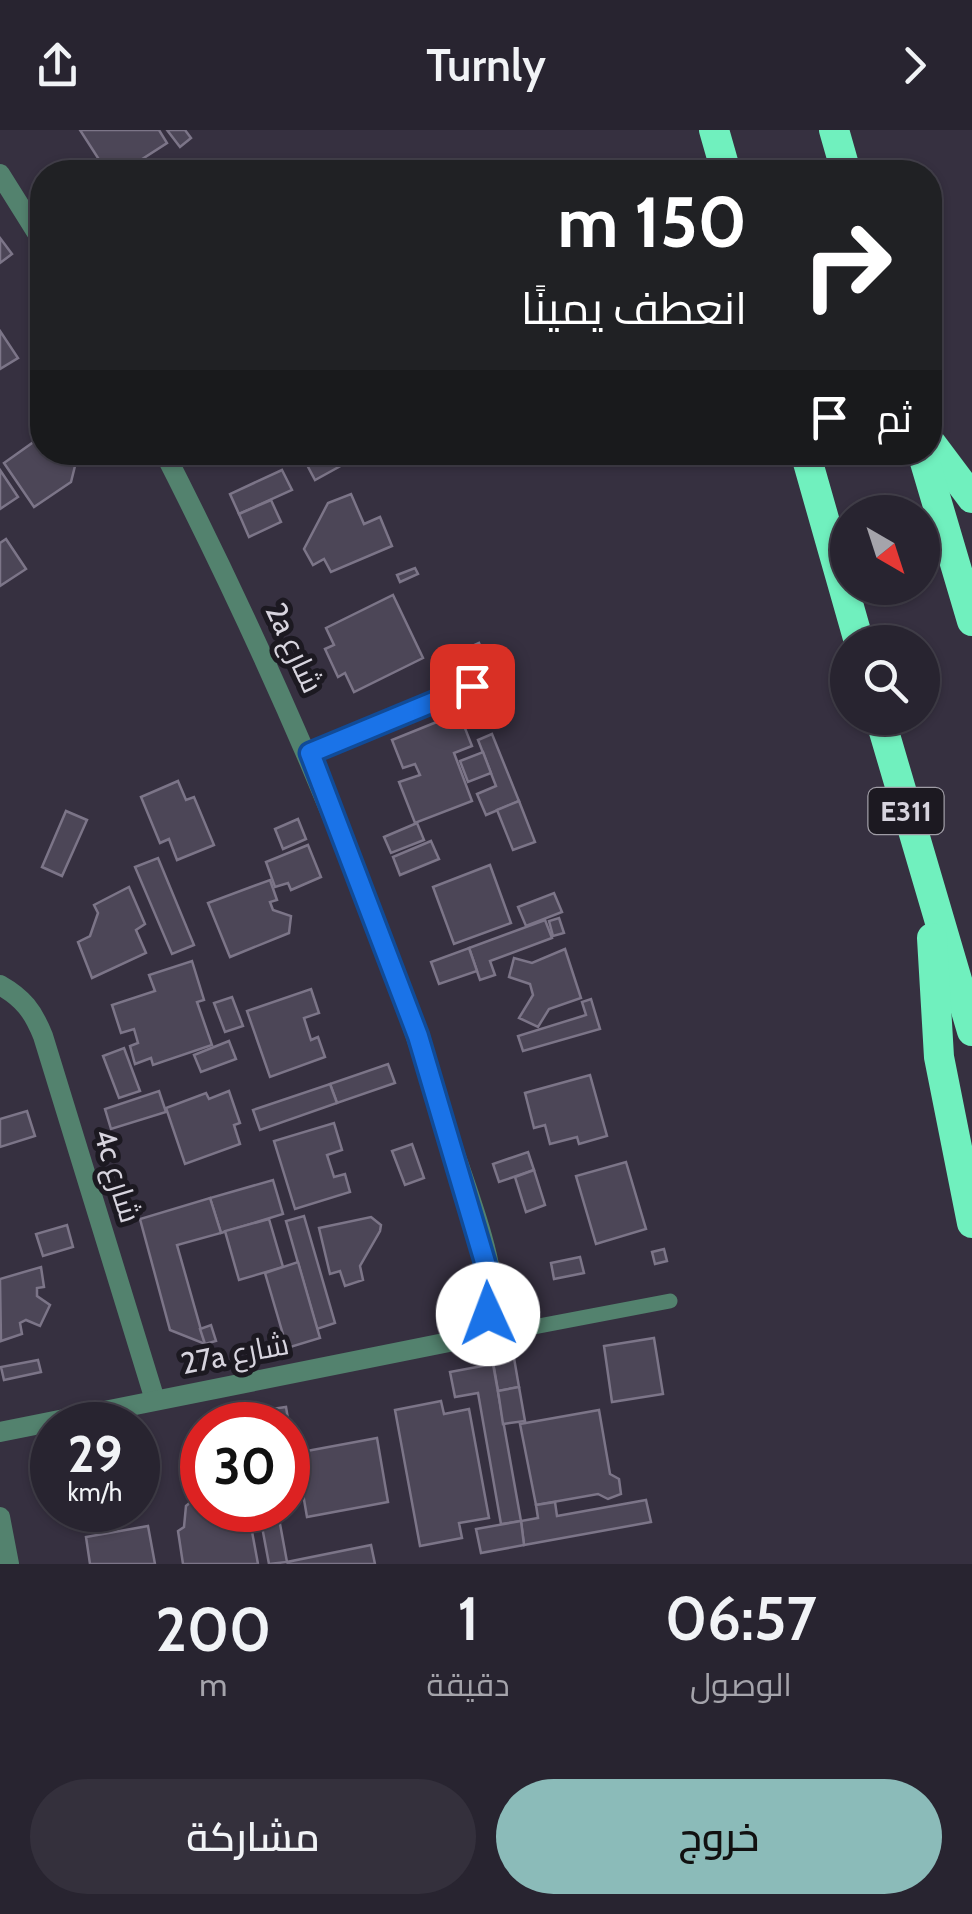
<!DOCTYPE html>
<html lang="ar">
<meta charset="utf-8">
<style>
body{margin:0;font-family:Cabin,Cairo,sans-serif;background:#34303c;color:#f1f3f6;direction:rtl;height:100vh;display:flex;flex-direction:column;font-size:38px;white-space:nowrap}
*{box-sizing:border-box;margin:0}
p{font-size:32px;color:#a5a4ab}
.icon{flex:none;width:55px;height:55px;fill:none;stroke:currentColor;stroke-width:2;stroke-linecap:round;stroke-linejoin:round}
.map{position:relative;height:1434px;overflow:hidden;direction:ltr}
.drawer{display:flex;flex-direction:column;background:#282430;flex:1}
.drawer>*{flex:none}
.hud{position:absolute;left:30px;top:30px;width:912px;height:305px;border-radius:40px;box-shadow:0 2px 8px #0004,0 0 0 2px #44414c;direction:rtl;background:#202124;color:#fff;overflow:hidden}
.needle{width:65px;rotate:141deg}
.buttons{position:absolute;left:830px;top:365px;display:grid;gap:20px}
.buttons a{display:grid;place-items:center;width:110px;height:110px;border-radius:50%;background:#282430;box-shadow:0 2px 8px #0004,0 0 0 2px #44414c;font-size:50px}
.speed{position:absolute;left:30px;top:1272px;display:flex;gap:20px;font-size:50px;font-weight:700;text-align:center}
.speed>*{display:grid;place-content:center;width:130px;height:130px;border-radius:50%;background:#282430;box-shadow:0 2px 8px #0004,0 0 0 2px #44414c;line-height:1}
.speed small{font-size:25px;font-weight:400}
.speed .limit{border:15px solid #d22;background:#fff;color:#111}
.pin{position:absolute;display:grid;place-items:center;width:85px;height:85px;color:#fff;margin:-42px;border-radius:20px;box-shadow:0 5px 15px #0006}
.me{position:absolute;width:110px;margin:-55px;rotate:358deg;stroke-linejoin:round;filter:drop-shadow(0 0 8px #0008)}
.turn{display:flex;align-items:center;gap:35px;height:210px;padding:0 30px;font-size:45px}
.turn .icon{width:130px;height:130px;stroke-width:2.5}
.turn b{display:block;font-size:70px;line-height:85px}
.then{display:flex;align-items:center;height:95px;padding:0 30px;background:#0003;gap:20px;font-size:38px}
.eta{display:flex;justify-content:space-evenly;align-items:center;height:170px;text-align:center}
.eta b{font-size:60px;font-weight:600;line-height:70px}
.cta{display:flex;gap:20px;margin-top:auto;padding:20px 30px}
.cta a{flex:1;height:115px;border-radius:60px;background:#8bbbb9;color:#111;font-size:40px;font-weight:600;line-height:115px;text-align:center}
.cta a+a{background:#34303c;color:#f1f3f6}
header{display:flex;justify-content:space-between;align-items:center;height:130px;padding:0 30px;background:#282430;font-size:45px;font-weight:600}
.map>svg:first-child{display:block}
.building{fill:#4c4657;stroke:#7c7588;stroke-width:2.5}
.lines{fill:none;stroke-linecap:round;stroke-linejoin:round}
.lane{stroke:#53826e;stroke-width:15}
.street{stroke:#53826e;stroke-width:20}
.highway{stroke:#70f0be;stroke-width:30}
.route-casing{stroke:#114b97;stroke-width:25}
.route{stroke:#1a73e8;stroke-width:18}
.labels{text-anchor:middle;stroke-width:10;stroke-linejoin:round;paint-order:stroke}
.shield{fill:#1c1921;stroke:#9f9ca5;stroke-width:2.5}
.shield-label{font-size:28px;font-weight:bold;fill:#d7d4de}
.street-label{font-size:30px;fill:#d7d4de;stroke:#1c1921}
</style>
<header><svg class="icon" aria-label="forward" viewBox="0 0 24 24"><path d="M9 5l7 7-7 7"/></svg>Turnly<svg class="icon" aria-label="share" viewBox="0 0 24 24"><path d="M12 15V3M7 8l5-5 5 5M5 13v7h14v-7"/></svg></header>
<div class="map">
<svg width="972" height="1434" viewBox="0 0 972 1434">
<rect width="100%" height="100%" fill="#363040"/>
<g class="building">
<polygon points="80,0 159,0 167,13 122,42 107,42"/>
<polygon points="167,0 185,0 191,8 180,17"/>
<polygon points="0,108 12,124 0,133"/>
<polygon points="0,201 18,228 0,239"/>
<polygon points="42,306 42,322 74,322 77,328 71,352 34,377 4,333"/>
<polygon points="325,322 366,322 315,350 306,333"/>
<polygon points="0,340 18,367 0,379"/>
<polygon points="282,340 292,360 239,384 230,364"/>
<polygon points="351,364 364,394 380,387 392,416 331,442 324,429 313,435 304,419 328,373"/>
<polygon points="271,370 281,392 249,407 239,384"/>
<polygon points="6,409 26,439 0,456 0,413"/>
<polygon points="415,438 418,444 400,452 397,445"/>
<polygon points="393,465 423,528 354,562 345,543 338,547 325,519 334,515 326,498"/>
<polygon points="479,513 489,536 466,545 457,523"/>
<polygon points="475,563 479,573 469,576 466,567"/>
<polygon points="459,583 472,616 454,623 472,671 415,693 399,652 420,645 415,634 403,638 392,610"/>
<polygon points="492,604 519,671 486,685 477,664 496,656 478,610"/>
<polygon points="483,622 491,643 468,652 460,631"/>
<polygon points="178,651 186,670 194,667 214,715 177,730 169,709 160,713 141,667"/>
<polygon points="519,671 535,712 513,720 497,680"/>
<polygon points="66,681 87,690 62,746 42,737"/>
<polygon points="298,689 306,709 283,719 275,699"/>
<polygon points="417,693 424,710 391,723 384,707"/>
<polygon points="431,711 439,729 400,745 393,727"/>
<polygon points="308,715 321,747 291,760 288,753 275,757 266,732"/>
<polygon points="158,728 194,815 172,824 135,737"/>
<polygon points="490,735 511,793 454,814 433,757"/>
<polygon points="270,750 277,770 270,772 273,780 291,786 289,803 230,827 208,773"/>
<polygon points="129,757 145,794 136,800 146,823 92,848 78,812 90,806 98,783 94,775"/>
<polygon points="554,763 562,782 526,796 518,777"/>
<polygon points="559,788 564,803 553,806 549,791"/>
<polygon points="545,790 552,808 490,831 495,845 480,850 469,818"/>
<polygon points="469,818 477,841 439,854 431,832"/>
<polygon points="565,819 581,868 549,879 538,897 519,888 533,865 530,854 509,847 514,828 532,833"/>
<polygon points="192,831 204,870 197,872 212,915 153,935 151,928 135,934 130,916 138,913 134,899 121,903 112,875 155,861 149,845"/>
<polygon points="311,859 319,883 304,888 311,910 318,907 325,927 270,947 247,881"/>
<polygon points="232,867 243,896 225,902 214,873"/>
<polygon points="591,869 600,899 523,921 518,906 586,885 582,872"/>
<polygon points="229,911 236,929 201,942 194,925"/>
<polygon points="124,918 140,961 119,968 103,926"/>
<polygon points="388,934 395,953 337,973 330,954"/>
<polygon points="590,945 607,1006 579,1014 577,1007 550,1014 545,995 534,998 525,963"/>
<polygon points="330,954 337,973 260,1000 253,980"/>
<polygon points="159,961 166,982 111,999 105,979"/>
<polygon points="229,961 240,993 234,995 240,1014 185,1034 166,978 206,963 209,969"/>
<polygon points="27,981 35,1006 0,1017 0,989"/>
<polygon points="334,993 342,1020 327,1025 334,1047 345,1044 350,1062 295,1079 274,1011"/>
<polygon points="412,1014 424,1048 405,1055 392,1021"/>
<polygon points="528,1022 534,1040 499,1052 493,1034"/>
<polygon points="626,1032 646,1099 596,1114 576,1046"/>
<polygon points="534,1040 545,1075 526,1082 515,1047"/>
<polygon points="273,1050 283,1084 221,1103 210,1068"/>
<polygon points="210,1068 221,1103 177,1115 205,1214 170,1200 140,1089"/>
<polygon points="304,1086 335,1193 317,1199 286,1091"/>
<polygon points="371,1087 381,1095 380,1101 360,1136 363,1150 345,1156 340,1141 330,1144 319,1098"/>
<polygon points="269,1089 283,1137 239,1150 225,1101"/>
<polygon points="67,1095 73,1117 43,1126 36,1104"/>
<polygon points="664,1119 667,1131 655,1134 652,1122"/>
<polygon points="580,1127 584,1143 554,1149 551,1133"/>
<polygon points="298,1132 320,1208 287,1218 265,1143"/>
<polygon points="41,1137 44,1157 37,1158 37,1166 50,1175 40,1196 26,1190 20,1193 22,1204 1,1211 0,1149"/>
<polygon points="211,1195 216,1211 205,1214 200,1199"/>
<polygon points="654,1208 663,1264 612,1272 604,1216"/>
<polygon points="514,1228 519,1257 498,1261 493,1232"/>
<polygon points="38,1230 41,1242 4,1250 1,1237"/>
<polygon points="493,1234 521,1391 501,1394 478,1263 455,1267 450,1242"/>
<polygon points="519,1257 525,1291 503,1294 498,1261"/>
<polygon points="441,1271 444,1284 469,1279 489,1388 459,1393 462,1408 420,1416 395,1280"/>
<polygon points="286,1277 293,1318 288,1319 288,1295 268,1295 265,1280"/>
<polygon points="265,1280 268,1295 242,1295 241,1285"/>
<polygon points="599,1280 610,1344 619,1349 621,1364 608,1369 598,1364 536,1375 520,1294"/>
<polygon points="377,1308 388,1372 307,1387 296,1323"/>
<polygon points="198,1366 202,1366 202,1380 248,1380 258,1434 183,1434 178,1401 184,1397 186,1376"/>
<polygon points="646,1370 651,1392 524,1415 521,1391 538,1388 536,1375 555,1372 557,1386"/>
<polygon points="278,1383 287,1432 269,1434 260,1386"/>
<polygon points="521,1391 524,1415 481,1423 476,1399"/>
<polygon points="148,1396 155,1434 90,1434 86,1407"/>
<polygon points="371,1415 375,1434 288,1434 287,1432"/>
</g>
<g class="lines">
<g class="lane">
<polyline points="309,623 472,556"/>
<polyline points="478,1198 502,1203 670,1171"/>
</g>
<g class="street">
<polyline points="0,44 42,111"/>
<path d="M0 855C23 868 33 881 43 906L155 1270"/>
<path d="M0 1302 464 1209C478 1198 491 1186 492 1167 495 1129 461 1044 449 1006 374 769 277 544 164 322"/>
<polyline points="0,1387 9,1434"/>
</g>
<g class="highway">
<polyline points="714,0 726,42"/>
<polyline points="834,0 846,42"/>
<polyline points="930,312 972,368"/>
<polyline points="805,322 859,512"/>
<polyline points="922,322 972,491"/>
<polyline points="880,588 972,901"/>
<polyline points="932,808 939,927 972,1093"/>
</g>
</g>
<g class="lines">
<g class="route-casing">
<polyline id="route" points="472,556 310,623 418,906 490,1149 488,1184"/>
</g>
<use href="#route" class="route"/>
</g>
<g class="labels">
<rect class="shield" x="868.5" y="658" width="75" height="46" rx="8"/>
<g class="shield-label">
<text x="906" y="691">E311</text>
</g>
<g class="street-label">
<text transform="translate(294 518) rotate(65)" y="10">2a شارع</text>
<text transform="translate(117 1046) rotate(73)" y="10">4c شارع</text>
<text transform="translate(235 1224) rotate(-11)" y="10">27a شارع</text>
</g>
</g>
</svg>
<div class="buttons">
<a><svg class="needle" viewBox="-14 -14 28 28"><path d="M0-13l5 13h-10z" fill="#e53935"/><path d="M0 13l5-13h-10z" fill="#a5a4ab"/></svg></a>
<a><svg class="icon" aria-label="search" viewBox="0 0 24 24"><circle cx="10" cy="10" r="6"/><path d="M15 15l6 6"/></svg></a>
</div>
<div class="speed"><div>29<small>km/h</small></div><div class="limit">30</div></div>
<div class="pin" style="left:472px;top:556px;background:#d93025"><svg class="icon" aria-label="arrive" viewBox="0 0 24 24"><path d="M6 21V4h12l-3 4 3 4H6"/></svg></div>
<svg class="me" style="left:488px;top:1184px" viewBox="-20 -20 40 40"><circle r="19" fill="#fff"/><path d="M0-13L10 11 0 6-10 11z" fill="#1a73e8"/></svg>
<div class="hud">
<div class="turn"><svg class="icon" aria-label="right" viewBox="0 0 24 24"><path d="M7 20v-9h11M14 6l5 5-5 5"/></svg><div><b>150 m</b>انعطف يمينًا</div></div>
<div class="then">ثم<svg class="icon" aria-label="arrive" viewBox="0 0 24 24"><path d="M6 21V4h12l-3 4 3 4H6"/></svg></div>
</div>
</div>
<section class="drawer">
<div class="eta">
<div><b>06:57</b><p>الوصول</p></div>
<div><b>1</b><p>دقيقة</p></div>
<div><b>200</b><p>m</p></div>
</div>
<div class="cta"><a>خروج</a><a>مشاركة</a></div>
</section>
